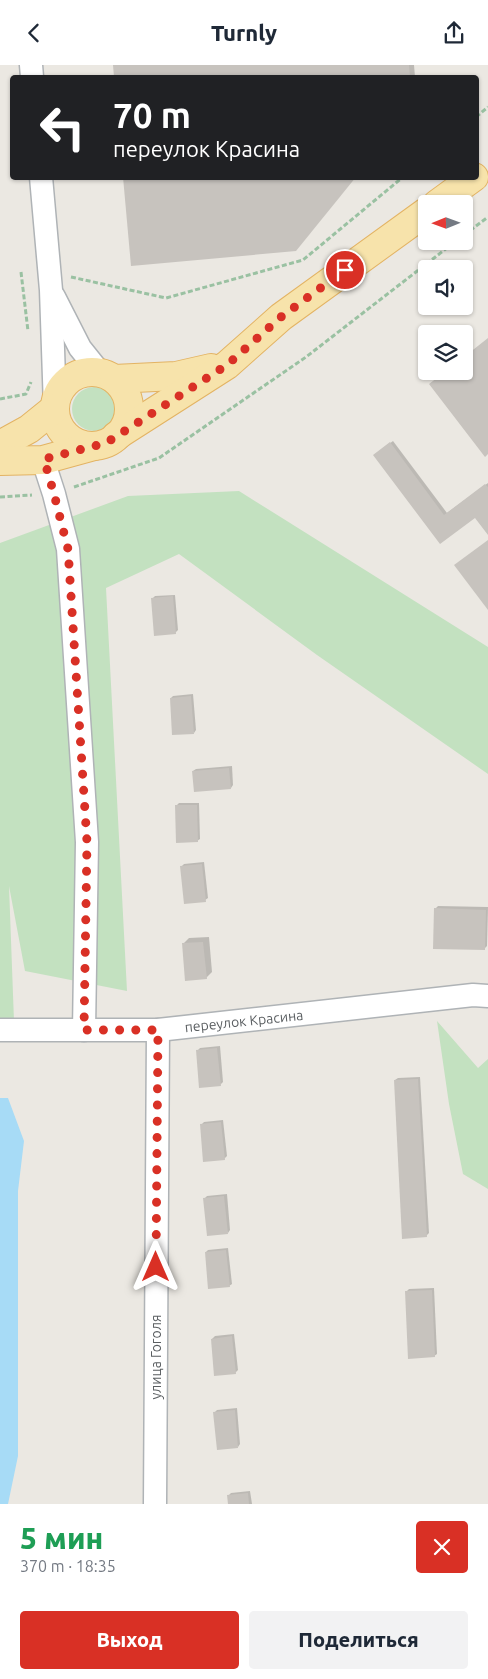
<!DOCTYPE html>
<html lang="ru">
<meta charset="utf-8">
<style>
body{margin:0;font-family:Ubuntu,sans-serif;background:#f2f2f3;color:#1f2937;height:100vh;display:flex;flex-direction:column;font-size:19px;white-space:nowrap}
*{box-sizing:border-box;margin:0}
p{font-size:16px;color:#747a83}
.icon{flex:none;width:28px;height:28px;fill:none;stroke:currentColor;stroke-width:2;stroke-linecap:round;stroke-linejoin:round}
.map{position:relative;height:1439px;overflow:hidden}
.sheet{display:flex;flex-direction:column;background:#fff;flex:1}
.sheet>*{flex:none}
.guide{position:absolute;left:10px;top:10px;width:469px;height:105px;border-radius:5px;box-shadow:0 1px 4px #0004;background:#202124;color:#fff;overflow:hidden}
.needle{width:32px;rotate:269deg}
.buttons{position:absolute;left:418px;top:130px;display:grid;gap:10px}
.buttons a{display:grid;place-items:center;width:55px;height:55px;border-radius:5px;background:#fff;box-shadow:0 1px 4px #0004;font-size:25px}
.pin{position:absolute;display:grid;place-items:center;width:42px;height:42px;color:#fff;margin:-21px;border:2px solid #fff;border-radius:50%;box-shadow:0 1px 5px #0007}
.me{position:absolute;width:55px;margin:-28px;rotate:0deg;stroke-linejoin:round;filter:drop-shadow(0 0 4px #0008)}
.turn{display:flex;align-items:center;gap:18px;height:105px;padding:0 20px;font-size:22px}
.turn .icon{width:65px;height:65px;stroke-width:2.5}
.turn b{display:block;font-size:35px;line-height:42px}
.round{display:grid;place-items:center;flex:none;width:52px;height:52px;border-radius:5px;background:#f2f2f3}
.summary{display:flex;align-items:center;justify-content:space-between;height:85px;padding:0 20px}
h1{font-size:30px;font-weight:800;line-height:38px;color:#1e9e55}
.button{display:flex;gap:10px;margin-top:auto;padding:10px 20px}
.button a{flex:1;height:58px;border-radius:5px;background:#d93025;color:#fff;font-size:20px;font-weight:800;line-height:58px;text-align:center}
.button a+a{background:#f2f2f3;color:#1f2937}
header{display:flex;justify-content:space-between;align-items:center;height:65px;padding:0 20px;background:#fff;font-size:22px;font-weight:800}
.map>svg:first-child{display:block}
.green{fill:#c3e1c0}
.water{fill:#a7dbf6}
.shadow{fill:#0003}
.building{fill:#c7c3be}
.lines{fill:none;stroke-linecap:round;stroke-linejoin:round}
.minor-casing{stroke:#afb3b6;stroke-width:25}
.major-casing{stroke:#e3b363;stroke-width:30}
.path{stroke:#9ac1a2;stroke-width:3;stroke-dasharray:5 2.5;stroke-linecap:butt}
.minor{stroke:#fff;stroke-width:22}
.major{stroke:#f7e3ab;stroke-width:28}
.route{stroke:#d93025;stroke-width:9;stroke-dasharray:0 16.2}
.labels{text-anchor:middle;stroke-width:4;stroke-linejoin:round;paint-order:stroke}
.street-label{font-size:14px;fill:#5a5e61;stroke:#fff}
</style>
<header><svg class="icon" aria-label="back" viewBox="0 0 24 24"><path d="M15 5l-7 7 7 7"/></svg>Turnly<svg class="icon" aria-label="share" viewBox="0 0 24 24"><path d="M12 15V3M7 8l5-5 5 5M5 13v7h14v-7"/></svg></header>
<div class="map">
<svg width="488" height="1439" viewBox="0 0 488 1439">
<rect width="100%" height="100%" fill="#ebe8e2"/>
<g class="green">
<circle cx="94" cy="344" r="22"/>
<polygon points="239,426 488,582 488,709 317,590 179,489 106,523 127,926 25,906 9,821 14,956 0,957 0,478 128,431"/>
<polygon points="437,956 478,1003 488,994 488,1124 463,1109 449,1039"/>
</g>
<polygon class="water" points="0,1033 8,1033 24,1076 18,1126 18,1391 8,1439 0,1439"/>
<g class="shadow">
<polygon points="114,0 414,0 415,12 115,12"/>
<polygon points="393,376 447,448 488,418 488,468 475,451 440,477 377,388"/>
<polygon points="175,530 178,565 175,568 152,534 155,531"/>
<polygon points="193,629 196,665 194,668 171,633 173,631"/>
<polygon points="232,701 233,720 231,723 193,706 196,704"/>
<polygon points="179,738 199,738 200,774 197,776 176,741"/>
<polygon points="204,797 208,833 205,835 182,801 184,799"/>
<polygon points="438,841 488,842 487,881 484,884 435,844"/>
<polygon points="209,872 212,907 206,913 183,879 189,873"/>
<polygon points="220,981 223,1017 220,1020 197,986 200,983"/>
<polygon points="420,1012 429,1168 426,1171 395,1015 398,1013"/>
<polygon points="223,1055 227,1091 224,1094 201,1060 204,1057"/>
<polygon points="227,1129 230,1165 228,1168 204,1134 207,1131"/>
<polygon points="228,1183 232,1219 229,1221 206,1187 208,1185"/>
<polygon points="434,1223 437,1289 434,1291 406,1227 409,1224"/>
<polygon points="234,1269 238,1305 235,1308 212,1274 215,1271"/>
<polygon points="237,1343 240,1379 238,1382 214,1348 217,1345"/>
<polygon points="250,1426 252,1439 229,1439 228,1431 231,1428"/>
</g>
<g class="building">
<polygon points="113,0 409,0 410,12 114,12"/>
<polygon points="123,112 356,112 296,186 131,201"/>
<polygon points="488,273 488,389 485,392 429,319 446,306 464,306 464,292"/>
<polygon points="390,377 444,450 485,419 488,422 488,470 475,453 440,479 373,390"/>
<polygon points="488,475 488,545 454,500"/>
<polygon points="173,531 176,569 154,571 151,533"/>
<polygon points="191,631 194,669 172,670 170,633"/>
<polygon points="229,703 231,724 194,727 192,706"/>
<polygon points="175,740 197,740 198,777 176,778"/>
<polygon points="202,799 206,837 184,839 180,801"/>
<polygon points="434,843 486,845 485,885 433,884"/>
<polygon points="203,877 207,914 185,916 182,878"/>
<polygon points="217,983 221,1021 199,1023 196,985"/>
<polygon points="418,1014 427,1172 402,1174 394,1015"/>
<polygon points="221,1057 225,1095 203,1097 200,1059"/>
<polygon points="224,1131 228,1169 207,1171 203,1133"/>
<polygon points="226,1185 230,1222 208,1224 205,1187"/>
<polygon points="432,1225 435,1292 408,1294 405,1226"/>
<polygon points="232,1271 236,1309 214,1311 211,1274"/>
<polygon points="235,1345 238,1383 217,1385 213,1347"/>
<polygon points="248,1428 249,1439 228,1439 227,1430"/>
</g>
<g class="lines">
<g class="minor-casing">
<g id="minor">
<polyline points="31,0 32,12"/>
<polyline points="41,112 51,225 55,343"/>
<polyline points="54,232 80,283 100,308"/>
<polyline points="43,395 54,429 68,484 87,777 84,965"/>
<polyline points="0,965 158,965 473,930 488,931"/>
<polyline points="155,1439 158,965"/>
</g>
</g>
<g class="major-casing">
<g id="major">
<polyline points="437,139 474,112"/>
<circle cx="92" cy="344" r="37"/>
<polyline points="114,314 176,311 211,303"/>
<polyline points="116,371 227,300 281,252 426,147"/>
<polyline points="0,380 29,364 55,343"/>
<polyline points="0,396 43,395 94,381"/>
</g>
</g>
<g class="path">
<polyline points="476,52 488,42"/>
<polyline points="464,170 488,152"/>
<polyline points="21,207 28,266"/>
<polyline points="71,212 166,233 303,195 403,112"/>
<polyline points="0,334 26,329 31,317"/>
<polyline points="74,422 159,393 306,292 456,176"/>
<polyline points="0,432 32,430"/>
</g>
<use href="#minor" class="minor"/>
<use href="#major" class="major"/>
</g>
<g class="lines">
<polyline class="route" points="156,1202 158,965 84,965 87,777 68,484 54,429 44,394 106,378 227,300 281,252 345,205"/>
</g>
<g class="labels">
<g class="street-label">
<text transform="translate(244 956) rotate(-6)" y="5">переулок Красина</text>
<text transform="translate(156 1292) rotate(-90)" y="5">улица Гоголя</text>
</g>
</g>
</svg>
<div class="buttons">
<a><svg class="needle" viewBox="-14 -14 28 28"><path d="M0-13l5 13h-10z" fill="#e53935"/><path d="M0 13l5-13h-10z" fill="#747a83"/></svg></a>
<a><svg class="icon" aria-label="sound" viewBox="0 0 24 24"><path d="M4 9h4l5-4v14l-5-4H4zM17 9q2 3 0 6"/></svg></a>
<a><svg class="icon" aria-label="layers" viewBox="0 0 24 24"><path d="M12 4l9 5-9 5-9-5zM3 14l9 5 9-5"/></svg></a>
</div>
<div class="pin" style="left:345px;top:205px;background:#d93025"><svg class="icon" aria-label="arrive" viewBox="0 0 24 24"><path d="M6 21V4h12l-3 4 3 4H6"/></svg></div>
<svg class="me" style="left:156px;top:1202px" viewBox="-20 -20 40 40"><path d="M0-17L14 15 0 8-14 15z" fill="#d93025" stroke="#fff" stroke-width="4"/></svg>
<div class="guide">
<div class="turn"><svg class="icon" aria-label="left" viewBox="0 0 24 24"><path d="M17 20v-9H6M10 6l-5 5 5 5"/></svg><div><b>70 m</b>переулок Красина</div></div>
</div>
</div>
<section class="sheet">
<div class="summary"><div><h1>5 мин</h1><p>370 m · 18:35</p></div><a class="round" style="background:#d93025;color:#fff"><svg class="icon" aria-label="close" viewBox="0 0 24 24"><path d="M6 6l12 12M18 6L6 18"/></svg></a></div>
<div class="button"><a>Выход</a><a>Поделиться</a></div>
</section>
